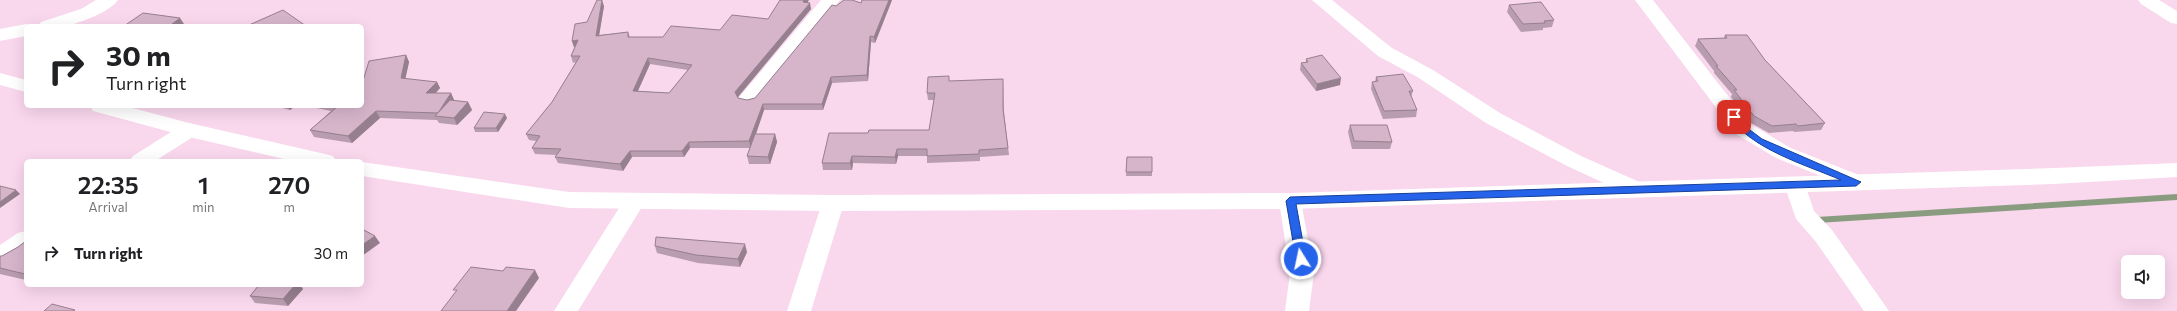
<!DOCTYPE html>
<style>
body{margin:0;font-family:Commissioner,sans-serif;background:#f2f2f2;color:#202124;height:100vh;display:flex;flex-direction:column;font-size:15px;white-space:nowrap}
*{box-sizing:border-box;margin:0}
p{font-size:13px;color:#757577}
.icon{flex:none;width:22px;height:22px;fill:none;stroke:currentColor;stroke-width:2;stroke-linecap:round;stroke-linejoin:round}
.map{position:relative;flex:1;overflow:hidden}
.panel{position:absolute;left:24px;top:159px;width:340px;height:128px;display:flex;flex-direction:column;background:#fff;border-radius:6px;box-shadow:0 4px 16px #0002}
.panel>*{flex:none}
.banner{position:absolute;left:24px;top:24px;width:340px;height:84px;border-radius:6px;box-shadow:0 4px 16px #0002;background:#fff;color:#202124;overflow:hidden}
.fabs{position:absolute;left:2121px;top:255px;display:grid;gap:8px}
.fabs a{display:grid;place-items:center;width:44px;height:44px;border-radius:6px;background:#fff;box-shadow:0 4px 16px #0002;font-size:20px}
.pin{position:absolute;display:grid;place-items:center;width:34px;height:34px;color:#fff;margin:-17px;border-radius:8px;box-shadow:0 2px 6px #0006}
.me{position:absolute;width:44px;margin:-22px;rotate:350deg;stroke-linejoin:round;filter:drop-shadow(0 0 3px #0008)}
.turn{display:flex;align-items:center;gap:14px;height:84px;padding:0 16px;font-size:18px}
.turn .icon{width:52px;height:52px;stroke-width:2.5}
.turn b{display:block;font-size:28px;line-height:34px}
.eta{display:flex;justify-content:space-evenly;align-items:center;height:68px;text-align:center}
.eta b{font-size:24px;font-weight:600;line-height:28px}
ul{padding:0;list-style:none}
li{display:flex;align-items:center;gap:12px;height:52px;padding:0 16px}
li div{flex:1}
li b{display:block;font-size:15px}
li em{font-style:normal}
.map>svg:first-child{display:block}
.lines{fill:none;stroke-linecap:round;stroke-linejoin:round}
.stream{stroke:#8a9c80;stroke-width:6}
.street{fill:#fff;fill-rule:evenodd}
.secondary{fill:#fff;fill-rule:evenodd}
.wall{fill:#b89caf;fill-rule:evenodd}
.shaded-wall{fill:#967f8e}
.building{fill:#d6b5cb;stroke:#967f8e;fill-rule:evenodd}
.route{fill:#2563eb;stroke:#184099}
</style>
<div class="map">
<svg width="2177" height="311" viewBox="0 0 2177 311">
<rect width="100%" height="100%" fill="#f9d7ed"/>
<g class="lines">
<polyline class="stream" points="1817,220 2177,197"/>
<g class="street">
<path d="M96 0H118C110 12 80 23 66 26 57 27 47 26 38 26L41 22 81 9Z"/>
<polygon points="821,0 840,0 755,103 748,105 741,103 738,99 741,95"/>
<polygon points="1312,0 1332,0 1392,48 1433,70 1500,113 1581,156 1644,184 1647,189 1644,194 1636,196 1628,194 1567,166 1486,123 1419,78 1378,56"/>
<polygon points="1635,0 1653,0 1750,124 1791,148 1864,177 1867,182 1864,187 1856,189 1848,187 1776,158 1736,134"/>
<polygon points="2138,0 2159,0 2177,11 2177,24 2171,23 2141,4"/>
<polygon points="26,24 32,26 26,26 26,36 0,41 0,29"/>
<polygon points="189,123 196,125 199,130 196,135 155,161 129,161 133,156 182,125"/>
<polygon points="1795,177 1803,179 1814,211 1832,230 1889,311 1864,311 1816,242 1796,219 1784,184 1787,179"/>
<polygon points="1290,193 1298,196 1301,201 1314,273 1309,311 1285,311 1290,273 1279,201 1282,196"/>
<polygon points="634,194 642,197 645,202 578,311 554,311 626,197"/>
<polygon points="833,195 841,198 844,203 811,311 787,311 822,203 825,198"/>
<polygon points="26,231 26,250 8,262 0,264 0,245 18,233"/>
</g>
<g class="secondary">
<polygon points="0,73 26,80 26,92 0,85"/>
<polygon points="90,106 125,106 189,123 325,154 333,156 336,161 293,161 189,137 93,111"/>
<polygon points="362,162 569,192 833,195 1290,193 2054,168 2177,163 2177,177 2054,184 1290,209 833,211 569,208 362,176"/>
</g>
</g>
<g class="wall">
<path d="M862 0H892L875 43 871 42 868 81 832 83 823 110H764L756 134H775L777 142 770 164H749L747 156 750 148H690L684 157H632L623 171 558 163 555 157 557 155 535 154 532 148 536 141 529 140 526 134 552 102 576 62 573 63 571 56 575 47H574L572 41 587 22 604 6 599 35 628 32 630 37H663L720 30 768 19 807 3 811 9 738 97V98L747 100 755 98 836 6 861 3ZM650 64 688 70 669 93 638 91Z"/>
<polygon points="1509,5 1554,20 1552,27 1543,28 1543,30 1521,32 1507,12"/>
<polygon points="1725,35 1765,60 1825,123 1821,130 1794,132 1793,131 1769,133 1751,123 1731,97 1732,94 1714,73 1714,71 1695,46 1698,39 1724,38"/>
<polygon points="406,55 409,62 405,79 437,82 440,88 436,93 451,93 454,100 454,101 468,102 472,110 457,125 439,123 437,120 380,118 352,143 314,137 310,130 331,111 307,106 362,106"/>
<polygon points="1306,59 1340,85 1316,91 1300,70 1301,63 1306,62"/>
<polygon points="1376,77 1413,91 1411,97 1417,110 1416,117 1383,119 1371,89 1372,82 1375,82"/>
<polygon points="1003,79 1004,112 1009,155 980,157 980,161 927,163 927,156 898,156 896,164 853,163 852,170 823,170 822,163 868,133 929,130 934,100 928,100 927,93 950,81"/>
<polygon points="274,106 295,106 290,110"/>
<polygon points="507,118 498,132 475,132 474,128"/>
<polygon points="1350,125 1392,142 1390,149 1352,149 1348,132"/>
<polygon points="1127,157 1152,157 1152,176 1126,176"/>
<polygon points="26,241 26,280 0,274 0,256 2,256 18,247"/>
<polygon points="655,246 747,252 740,267 698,263 657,253"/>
<polygon points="259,285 300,285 303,289 288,306 255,303 250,296"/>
</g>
<g class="shaded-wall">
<polygon points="602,0 604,6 598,42 596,36"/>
<polygon points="804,0 809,0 804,8 803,2"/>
<polygon points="889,0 892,0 875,43 874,37"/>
<polygon points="810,3 811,9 737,98 735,92"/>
<polygon points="180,18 184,24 182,26 173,26 172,24"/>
<polygon points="870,36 871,42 868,81 867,75"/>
<polygon points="578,40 581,46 574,47 572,41"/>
<polygon points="406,55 409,62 404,85 401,78"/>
<polygon points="648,58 650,64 635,97 633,91"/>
<polygon points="831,77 832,83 823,110 822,104"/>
<polygon points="1341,78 1340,85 1316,91 1317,84"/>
<polygon points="437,82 440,88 429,100 426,93"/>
<polygon points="451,93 454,100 443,117 438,113"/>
<polygon points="468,102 472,110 457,125 454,118"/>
<polygon points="763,104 764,110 751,148 749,141"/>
<polygon points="287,106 295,106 290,110"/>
<polygon points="376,111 380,118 352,143 348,136"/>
<polygon points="505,114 507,118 498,132 496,128"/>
<polygon points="775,134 777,142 770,164 768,157"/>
<polygon points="689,142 690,148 684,157 682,151"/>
<polygon points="897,149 898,156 896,164 895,157"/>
<polygon points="630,151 632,157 623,171 620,164"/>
<polygon points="852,156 853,163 852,170 850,163"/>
<polygon points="16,190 20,194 0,208 0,202"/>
<polygon points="375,236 380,243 362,256 362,245"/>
<polygon points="745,244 747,252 740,267 738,259"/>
<polygon points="535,270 539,278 516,311 507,311"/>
<polygon points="295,285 300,285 303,289 288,306 283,299"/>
</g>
<g class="building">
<path d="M597 0H602L596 36 628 32V37H663L671 26 720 30 732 15 768 19 780 0H804L803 2 810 3 735 92 738 98 747 100 755 98 832 5 836 6 844 0H852L861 3 862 0H889L874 37 870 36 867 75 831 77 822 104H763L749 141 689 142 682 151H630L620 164 555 157 561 149 532 148 540 136 526 134 552 102 580 56H571L578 40 572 41 575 24 587 22ZM648 58 692 65 669 93 633 91Z"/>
<polygon points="1541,2 1554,20 1544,21 1545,23 1523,24 1509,5"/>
<polygon points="283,10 306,26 252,26 249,25"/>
<polygon points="143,13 180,18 172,24 180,26 124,26"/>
<polygon points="1725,35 1747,35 1765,60 1825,123 1798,126 1796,124 1772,126 1754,116 1734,90 1737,90 1716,66 1718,66 1698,39 1727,38"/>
<polygon points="406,55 401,78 437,82 426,93 451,93 438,113 376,111 348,136 310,130 337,107 334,106 362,106 362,84 369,61"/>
<polygon points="1322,55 1341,78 1317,84 1301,63 1308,62 1306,59"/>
<polygon points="1403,74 1413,91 1409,91 1417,110 1384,111 1372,82 1378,81 1376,77"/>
<polygon points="949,76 949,81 1003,79 1003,109 1008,148 979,150 979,154 927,156 927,149 897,149 895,157 852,156 850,163 822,163 829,133 868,133 869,130 929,130 935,93 927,93 928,77"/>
<polygon points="450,100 468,102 454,118 435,116"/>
<polygon points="484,112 505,114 496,128 474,128"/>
<polygon points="1350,125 1387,125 1392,142 1354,141"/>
<polygon points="755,134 775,134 768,157 747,156"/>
<polygon points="1127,157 1152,157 1152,172 1126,172"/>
<polygon points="0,186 16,190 0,202"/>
<polygon points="362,229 375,236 362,245"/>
<polygon points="656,237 745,244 738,259 696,255 655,246"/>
<polygon points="26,241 26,273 25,274 0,268 0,256 2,256 18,247"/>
<polygon points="471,267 503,271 506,267 535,270 507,311 441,311 457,290 453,290"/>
<polygon points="259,285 295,285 283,299 250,296"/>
<polygon points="52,304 75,310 73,311 44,311"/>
</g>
<path class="route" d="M1731 115H1737L1746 127 1762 139 1861 182 1856 186 1296 204 1306 259 1301 263 1296 259 1286 201 1290 197 1841 180C1806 165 1751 149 1730 117Z"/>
</svg>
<div class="fabs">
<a><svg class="icon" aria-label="sound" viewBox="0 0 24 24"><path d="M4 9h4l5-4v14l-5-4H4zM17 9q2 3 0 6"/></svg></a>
</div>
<div class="pin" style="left:1734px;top:117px;background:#d93025"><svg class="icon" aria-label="arrive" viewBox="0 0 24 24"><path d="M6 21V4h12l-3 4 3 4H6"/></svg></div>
<svg class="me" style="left:1301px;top:259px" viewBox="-20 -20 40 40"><circle r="17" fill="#2563eb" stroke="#fff" stroke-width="3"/><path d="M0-11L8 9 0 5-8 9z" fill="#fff"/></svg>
<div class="banner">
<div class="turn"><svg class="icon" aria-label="right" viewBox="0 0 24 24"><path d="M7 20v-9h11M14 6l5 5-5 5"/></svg><div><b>30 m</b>Turn right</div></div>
</div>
<section class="panel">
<div class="eta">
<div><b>22:35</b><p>Arrival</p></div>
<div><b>1</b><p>min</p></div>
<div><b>270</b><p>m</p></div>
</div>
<ul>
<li><svg class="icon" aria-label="right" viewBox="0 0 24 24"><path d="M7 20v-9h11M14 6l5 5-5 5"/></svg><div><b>Turn right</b></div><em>30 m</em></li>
</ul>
</section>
</div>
